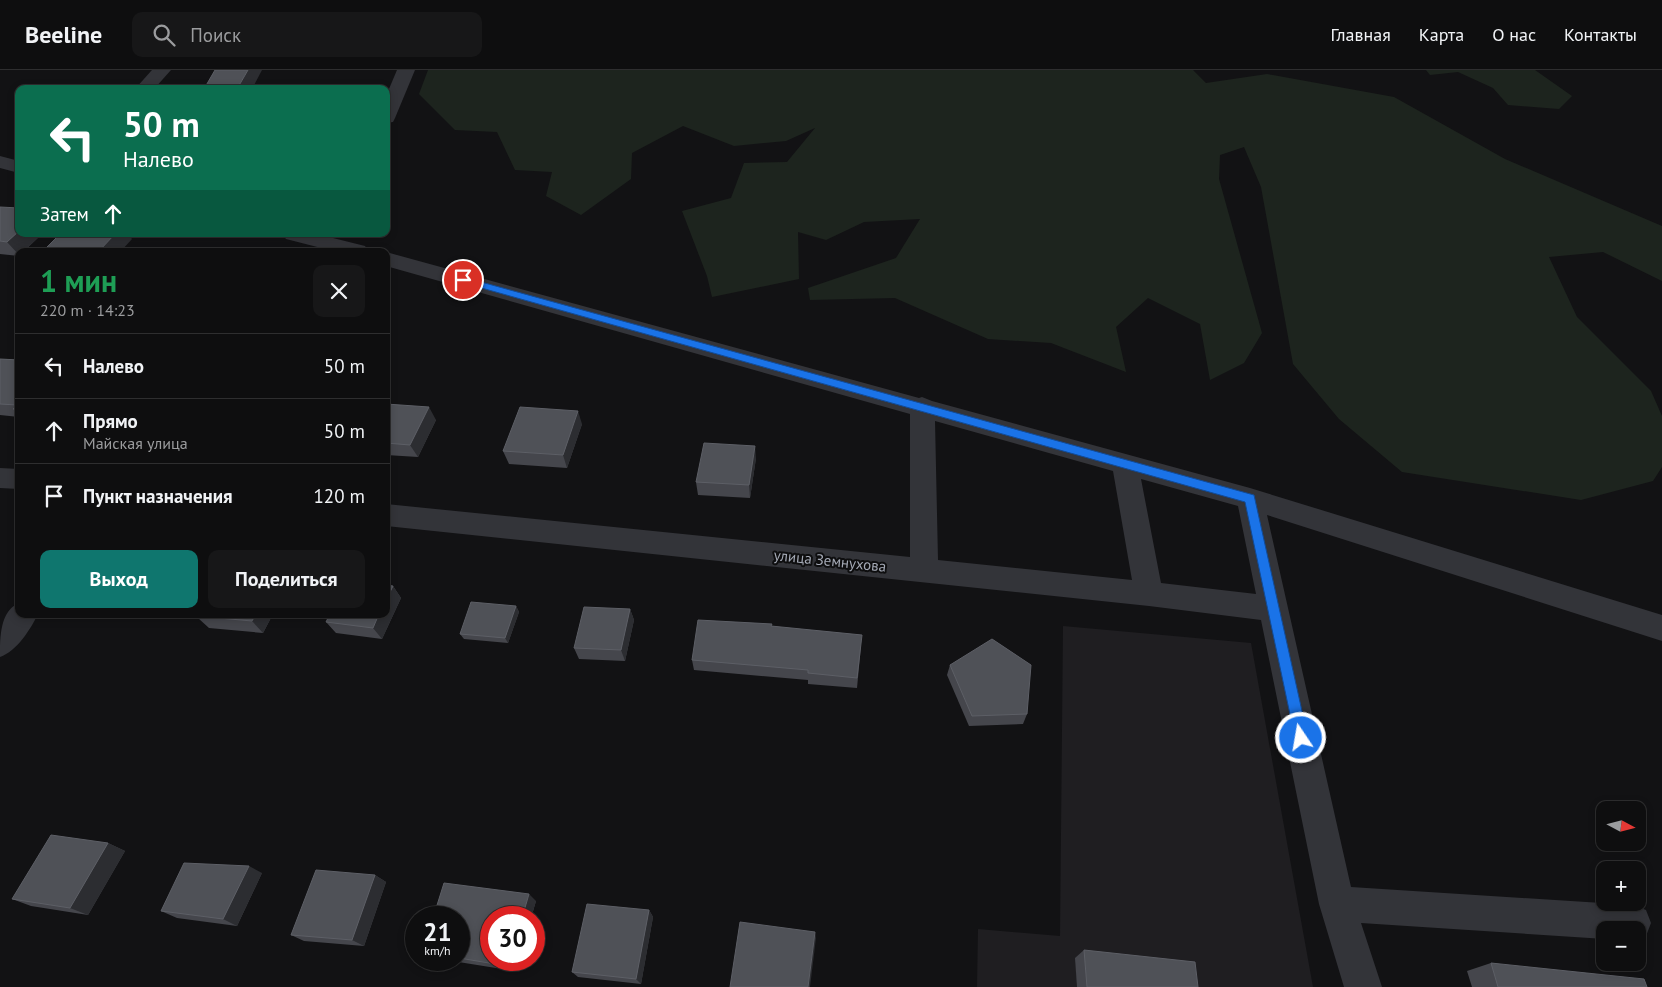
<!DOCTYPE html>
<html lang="ru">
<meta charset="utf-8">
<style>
body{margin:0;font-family:"PT Sans",sans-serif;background:#171718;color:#f1f3f6;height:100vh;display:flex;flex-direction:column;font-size:19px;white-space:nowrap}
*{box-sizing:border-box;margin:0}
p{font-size:16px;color:#9b9c9e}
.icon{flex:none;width:28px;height:28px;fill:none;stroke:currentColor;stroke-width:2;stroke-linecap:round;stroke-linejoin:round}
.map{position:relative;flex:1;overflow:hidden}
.sheet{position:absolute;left:15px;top:178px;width:375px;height:370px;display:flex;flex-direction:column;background:#0e0e0f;border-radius:10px;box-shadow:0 2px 8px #0003,0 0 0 1px #2e2e2f}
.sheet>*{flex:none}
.hud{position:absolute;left:15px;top:15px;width:375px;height:152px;border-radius:10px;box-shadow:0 2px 8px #0003,0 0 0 1px #2e2e2f;background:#0b6e4f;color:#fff;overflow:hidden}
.needle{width:32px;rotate:97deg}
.controls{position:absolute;left:1596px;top:731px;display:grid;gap:10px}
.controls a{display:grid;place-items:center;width:50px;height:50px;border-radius:10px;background:#0e0e0f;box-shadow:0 2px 8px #0003,0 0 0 1px #2e2e2f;font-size:25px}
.speed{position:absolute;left:405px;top:836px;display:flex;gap:10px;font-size:25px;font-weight:700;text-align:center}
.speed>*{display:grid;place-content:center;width:65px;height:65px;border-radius:50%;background:#0e0e0f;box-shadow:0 2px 8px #0003,0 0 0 1px #2e2e2f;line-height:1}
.speed small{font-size:12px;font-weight:400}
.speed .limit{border:8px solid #d22;background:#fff;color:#111}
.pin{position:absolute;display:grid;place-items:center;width:42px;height:42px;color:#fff;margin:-21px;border:2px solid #fff;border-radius:50%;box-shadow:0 1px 5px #0007}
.me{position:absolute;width:55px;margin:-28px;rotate:348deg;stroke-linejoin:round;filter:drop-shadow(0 0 4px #0008)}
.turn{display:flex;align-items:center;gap:18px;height:105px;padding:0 25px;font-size:22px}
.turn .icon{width:65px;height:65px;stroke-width:2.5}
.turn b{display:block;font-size:35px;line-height:42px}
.then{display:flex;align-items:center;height:48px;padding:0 25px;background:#0003;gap:10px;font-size:19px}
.round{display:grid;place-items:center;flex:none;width:52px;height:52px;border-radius:10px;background:#171718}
.overview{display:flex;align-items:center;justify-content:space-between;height:85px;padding:0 25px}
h1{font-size:30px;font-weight:700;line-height:38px;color:#1e9e55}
.cta{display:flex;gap:10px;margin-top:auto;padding:10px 25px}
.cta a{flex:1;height:58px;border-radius:10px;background:#0f766e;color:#fff;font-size:20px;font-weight:700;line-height:58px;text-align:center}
.cta a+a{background:#171718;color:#f1f3f6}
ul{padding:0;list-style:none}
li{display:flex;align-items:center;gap:15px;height:65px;padding:0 25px;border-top:1px solid #2e2e2f}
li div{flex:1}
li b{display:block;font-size:19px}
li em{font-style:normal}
header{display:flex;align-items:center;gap:30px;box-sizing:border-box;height:70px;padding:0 25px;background:#0e0e0f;border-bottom:1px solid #2e2e2f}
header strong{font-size:24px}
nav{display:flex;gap:28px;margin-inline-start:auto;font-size:18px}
.search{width:350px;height:45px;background:#171718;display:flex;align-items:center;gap:12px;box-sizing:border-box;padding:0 18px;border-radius:10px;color:#9b9c9e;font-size:19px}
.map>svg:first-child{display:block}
.built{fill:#1f1e21}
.green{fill:#1d241e}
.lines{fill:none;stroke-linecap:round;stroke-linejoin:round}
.minor{fill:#333439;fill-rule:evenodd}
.wall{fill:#45464c}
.shaded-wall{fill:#2c2d31}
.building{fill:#4f5157;stroke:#5d5f66}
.route{fill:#1a73e8;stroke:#114b97}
.labels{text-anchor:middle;stroke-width:4;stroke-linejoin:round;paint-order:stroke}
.street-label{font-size:15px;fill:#a4a9b5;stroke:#0e0e0f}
</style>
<header>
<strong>Beeline</strong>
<div class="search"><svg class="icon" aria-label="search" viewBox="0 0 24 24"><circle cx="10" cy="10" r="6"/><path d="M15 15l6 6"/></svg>Поиск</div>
<nav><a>Главная</a><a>Карта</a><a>О нас</a><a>Контакты</a></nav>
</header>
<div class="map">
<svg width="1662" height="917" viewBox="0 0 1662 917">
<rect width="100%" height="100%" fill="#121214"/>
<polygon class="built" points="1063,556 1251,573 1313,917 977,917 978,859 1060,866"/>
<g class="green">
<polygon points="428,0 1193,0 1206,13 1267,4 1394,27 1505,89 1662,156 1662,211 1603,182 1549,187 1577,247 1651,321 1662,346 1662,397 1653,411 1581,430 1402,402 1339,349 1293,294 1261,117 1244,77 1220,85 1219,109 1262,263 1244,293 1210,310 1200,254 1148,228 1116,257 1126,302 1051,273 988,269 895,228 810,230 808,218 896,188 920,149 864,152 826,170 798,162 799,209 712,227 707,206 682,141 731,128 744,93 787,92 815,58 786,71 734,76 683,56 632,83 631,109 581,145 546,126 552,102 515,100 497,62 455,60 419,24"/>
<polygon points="1426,0 1535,0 1572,26 1559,39 1508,35 1493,18 1458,2 1430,5"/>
</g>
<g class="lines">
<g class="minor">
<polygon points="152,0 171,0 154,19 135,19"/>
<polygon points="397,0 415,0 395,48 393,52 386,53 386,26"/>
<polygon points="0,86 19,91 19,103 0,98"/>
<polygon points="282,164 317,164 365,176 368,181 333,181 286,169"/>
<path d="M386 182 919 328 922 327 932 331 1250 418 1662 545V571L1267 445 1351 817 1633 835 1646 840 1651 853 1646 866 1638 869V860H1605V869L1361 853 1382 917H1344L1319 834 1261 550 1149 536 386 456V434L910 487V344L386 196ZM935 351 1113 401 1132 510 938 490ZM1141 409 1238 436 1256 524 1161 513Z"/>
<polygon points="0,398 19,399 19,419 0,418"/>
<path d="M19 533V544H38C30 560 17 581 0 587 0 567 0 541 19 533Z"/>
</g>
</g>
<g class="wall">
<polygon points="0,137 19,164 42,164 24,181 19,181 19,186 0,184"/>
<polygon points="0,289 19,290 19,347 0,345"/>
<polygon points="386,334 436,350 418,387 386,385"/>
<polygon points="582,354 567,398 509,394 503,381"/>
<polygon points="756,388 750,428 698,425 696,412"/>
<polygon points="393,516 401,528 382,569 336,563 326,552"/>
<polygon points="516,536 519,542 508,573 464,569 460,564"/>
<polygon points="630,539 634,550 625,591 579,589 574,578"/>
<polygon points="138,544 273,544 263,563 209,558 198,548"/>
<polygon points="772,556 861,576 857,618 808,614 808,610 694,600 692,590"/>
<polygon points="950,595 1027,644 1023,654 969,656 947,605"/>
<polygon points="108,773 125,781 88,845 31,836 12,829"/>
<polygon points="262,803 237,856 177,848 161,841"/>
<polygon points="375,805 386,812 364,876 304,871 291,865"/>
<polygon points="536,831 531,848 491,848 491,890 519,890 515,901 446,890 459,890 459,848"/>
<polygon points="649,840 653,847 641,914 578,907 572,902"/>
<polygon points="1084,880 1198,917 1077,917 1075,888"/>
<polygon points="1491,893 1647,917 1472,917 1467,901"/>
</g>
<g class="shaded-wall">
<polygon points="248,0 262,0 252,19 237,19"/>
<polygon points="19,161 19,164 42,164 24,181 19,181 19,185 7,172"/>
<polygon points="115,164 128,164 132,169 121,181 99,181"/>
<polygon points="19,293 19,303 14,298"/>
<polygon points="429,337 436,350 418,387 410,375"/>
<polygon points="578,341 582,354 567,398 563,385"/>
<polygon points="755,376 756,388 750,428 749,415"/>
<polygon points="393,516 401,528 382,569 373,558 379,544 386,544 386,530"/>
<polygon points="516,536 519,542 508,573 505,568"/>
<polygon points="630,539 634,550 625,591 621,580"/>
<polygon points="256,544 273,544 263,563 252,551"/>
<polygon points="108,773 125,781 88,845 70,838"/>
<polygon points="249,796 262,803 237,856 223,849"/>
<polygon points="375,805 386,812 364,876 352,870"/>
<polygon points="529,824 536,831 531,848 522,848"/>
<polygon points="649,840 653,847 641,914 636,909"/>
<polygon points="815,862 816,868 810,917 808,917"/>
<polygon points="509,890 519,890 515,901 507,896"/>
</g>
<g class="building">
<polygon points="215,0 248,0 237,19 204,19"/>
<polygon points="0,137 19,138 19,161 7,172 0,171"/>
<polygon points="60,164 115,164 99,181 43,181"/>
<polygon points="0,289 19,290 19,293 14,298 19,299 19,340 13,339 17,335 0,334"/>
<polygon points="386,334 429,337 410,375 386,373"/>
<polygon points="520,337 578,341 563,385 503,381"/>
<polygon points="704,373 755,376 749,415 696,412"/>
<polygon points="386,515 393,516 386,530"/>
<polygon points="471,532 516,536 505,568 460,564"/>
<polygon points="584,537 630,539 621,580 574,578"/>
<polygon points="198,544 256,544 252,551 197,546"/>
<polygon points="330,544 379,544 373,558 326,552"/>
<polygon points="698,550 772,554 771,556 862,565 857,608 808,603 808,600 692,590"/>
<polygon points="992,569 1031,595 1027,644 972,646 950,595"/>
<polygon points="51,765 108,773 70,838 12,829"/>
<polygon points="184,793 249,796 223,849 161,841"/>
<polygon points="316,800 375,805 352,870 291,865"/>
<polygon points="444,813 529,824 522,848 491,848 491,890 509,890 507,896 459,888 459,848 433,848"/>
<polygon points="587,834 649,840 636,909 572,902"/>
<polygon points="740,852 815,862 808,917 730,917"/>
<polygon points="1084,880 1195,892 1198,917 1087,917"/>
<polygon points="1491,893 1644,909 1647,917 1498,917"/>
</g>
<polygon class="route" points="463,207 1254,425 1308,668 1306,672 1301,674 1297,672 1295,668 1245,432 460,212 458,210"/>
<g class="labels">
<g class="street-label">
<text transform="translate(830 491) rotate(6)" y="5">улица Земнухова</text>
</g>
</g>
</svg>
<div class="controls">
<a><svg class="needle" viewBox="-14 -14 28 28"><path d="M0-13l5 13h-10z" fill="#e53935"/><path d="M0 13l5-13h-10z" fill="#9b9c9e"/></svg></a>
<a>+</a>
<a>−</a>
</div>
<div class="speed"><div>21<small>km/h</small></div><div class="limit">30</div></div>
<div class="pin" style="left:463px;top:210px;background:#d93025"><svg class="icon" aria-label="arrive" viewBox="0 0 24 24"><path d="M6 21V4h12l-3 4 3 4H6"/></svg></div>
<svg class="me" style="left:1301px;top:668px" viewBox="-20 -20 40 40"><circle r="17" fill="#1a73e8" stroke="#fff" stroke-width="3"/><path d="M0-11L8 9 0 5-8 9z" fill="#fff"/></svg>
<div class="hud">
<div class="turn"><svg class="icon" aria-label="left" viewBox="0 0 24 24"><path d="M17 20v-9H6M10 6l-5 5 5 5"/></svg><div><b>50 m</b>Налево</div></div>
<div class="then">Затем<svg class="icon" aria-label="ahead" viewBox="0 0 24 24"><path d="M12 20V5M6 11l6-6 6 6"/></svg></div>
</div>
<section class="sheet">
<div class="overview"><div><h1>1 мин</h1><p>220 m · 14:23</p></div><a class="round"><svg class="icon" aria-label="close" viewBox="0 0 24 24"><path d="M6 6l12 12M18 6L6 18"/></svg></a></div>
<ul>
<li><svg class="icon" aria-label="left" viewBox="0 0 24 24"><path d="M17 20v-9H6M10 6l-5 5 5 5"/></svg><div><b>Налево</b></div><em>50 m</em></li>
<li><svg class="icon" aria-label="ahead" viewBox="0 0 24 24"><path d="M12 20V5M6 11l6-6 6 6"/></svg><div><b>Прямо</b><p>Майская улица</p></div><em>50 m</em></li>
<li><svg class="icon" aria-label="arrive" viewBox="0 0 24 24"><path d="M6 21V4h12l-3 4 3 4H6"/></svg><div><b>Пункт назначения</b></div><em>120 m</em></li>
</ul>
<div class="cta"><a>Выход</a><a>Поделиться</a></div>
</section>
</div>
